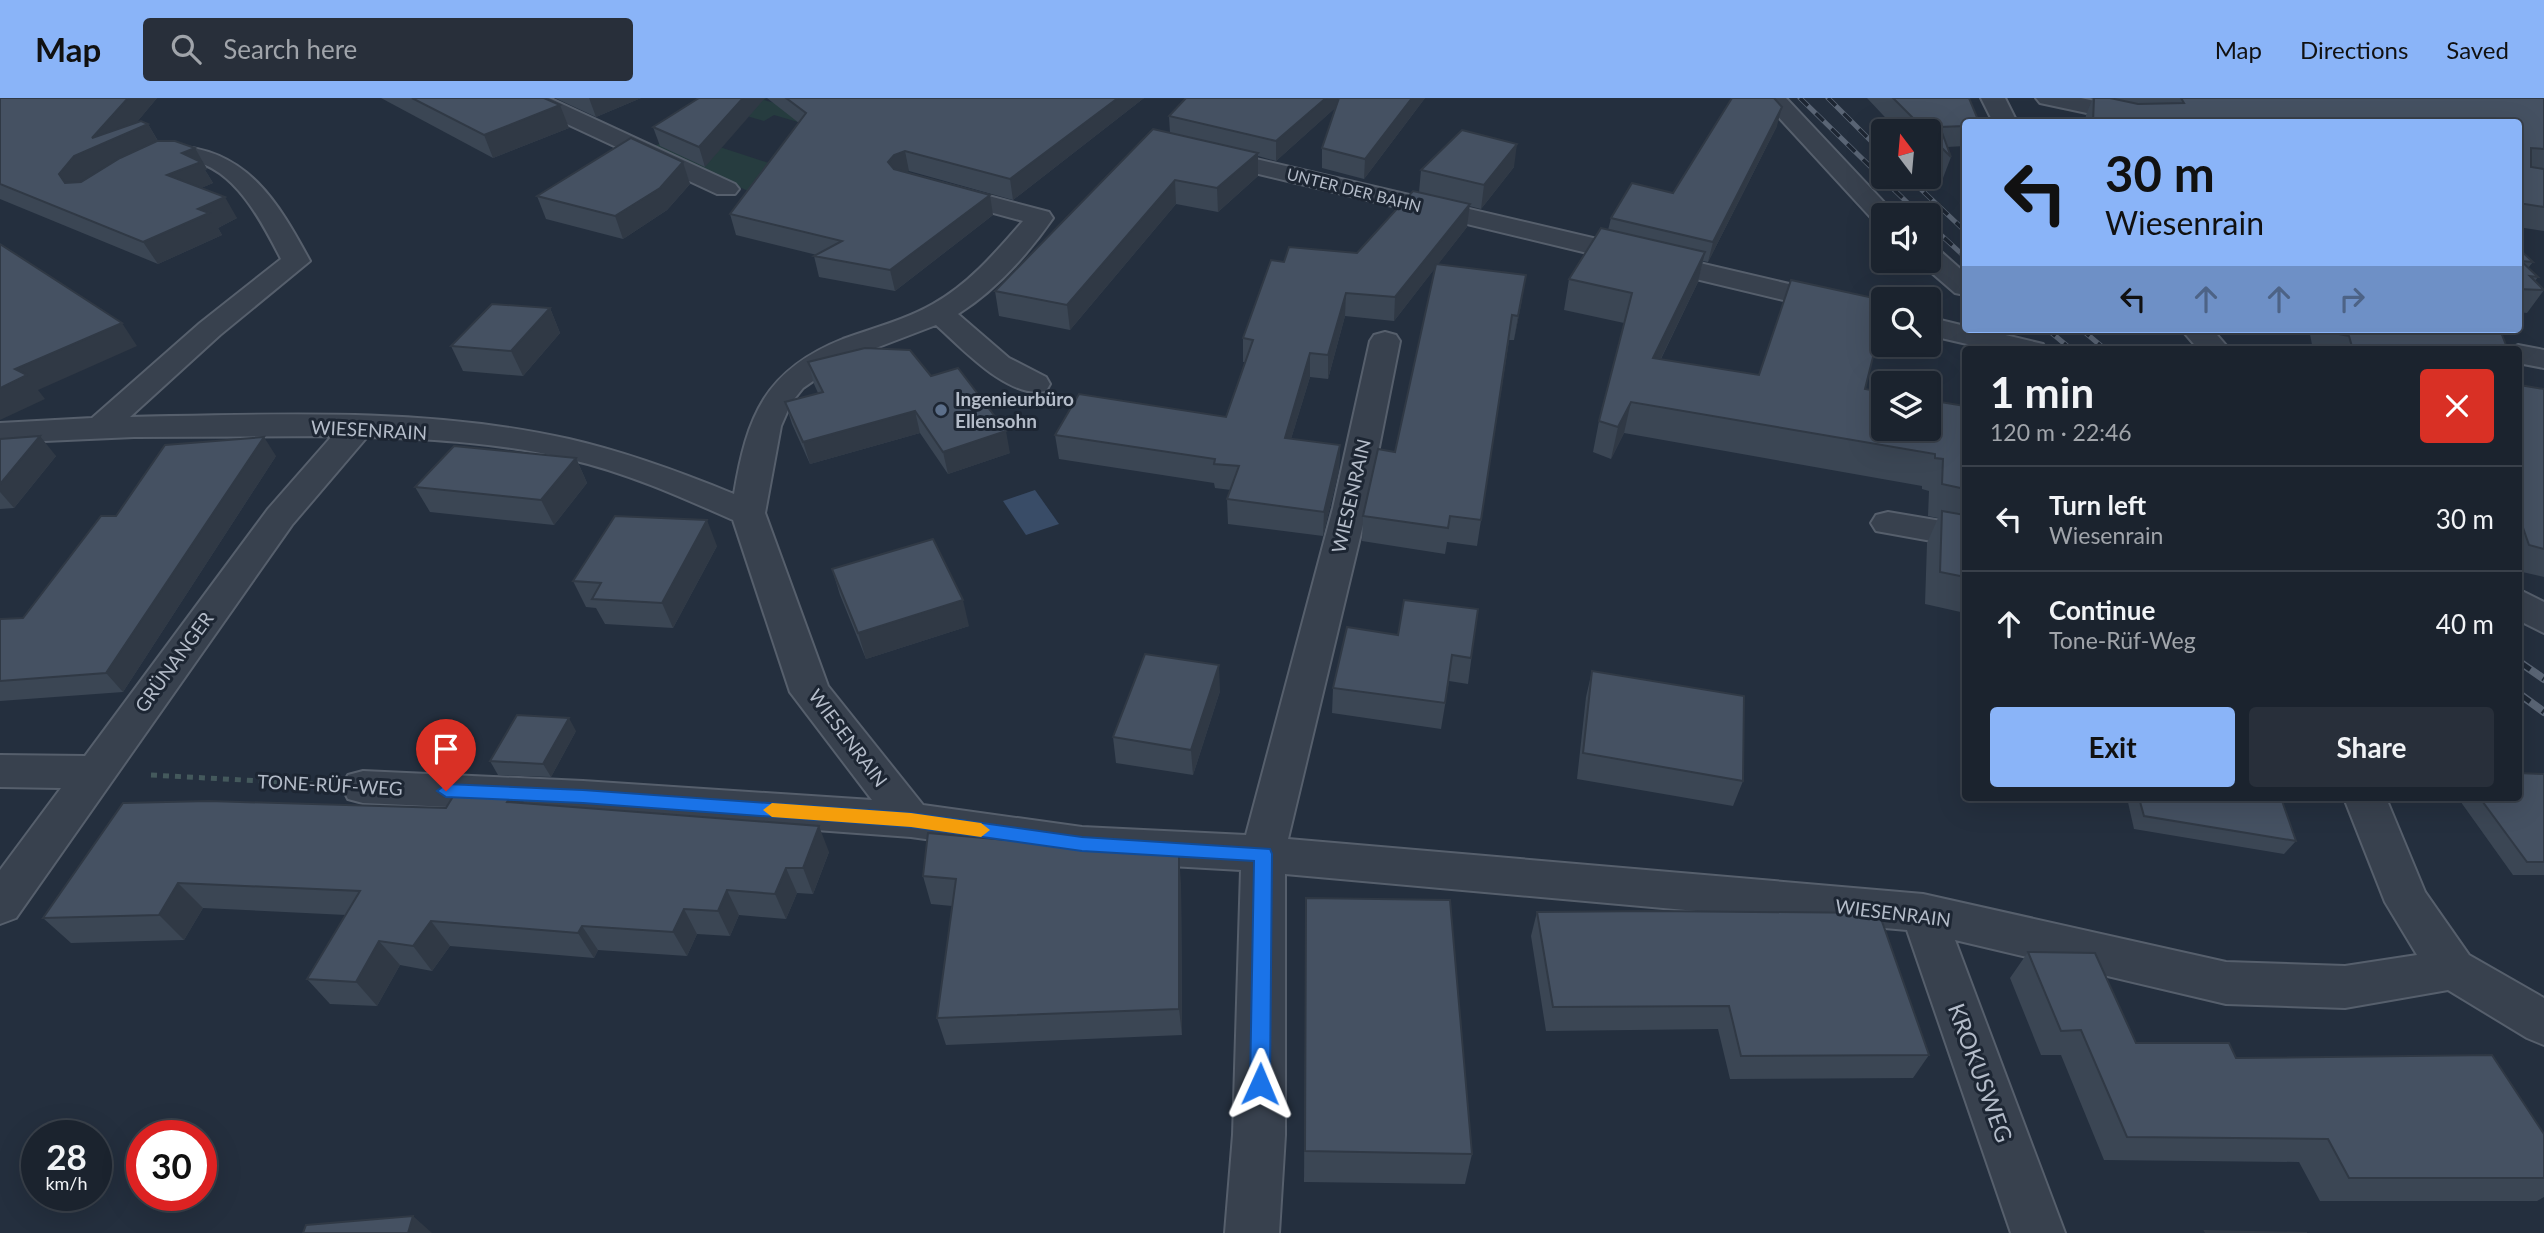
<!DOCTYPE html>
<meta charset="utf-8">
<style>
body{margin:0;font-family:Lato,sans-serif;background:#282f3a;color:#f1f3f6;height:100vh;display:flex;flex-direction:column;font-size:26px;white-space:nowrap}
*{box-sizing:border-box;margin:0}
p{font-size:23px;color:#a0a4aa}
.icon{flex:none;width:38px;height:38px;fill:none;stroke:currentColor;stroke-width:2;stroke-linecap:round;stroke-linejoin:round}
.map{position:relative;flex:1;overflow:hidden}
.details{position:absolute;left:1962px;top:248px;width:560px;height:455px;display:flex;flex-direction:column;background:#1b232e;border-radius:7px;box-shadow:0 7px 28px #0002,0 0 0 2px #39404a}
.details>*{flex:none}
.hud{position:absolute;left:1962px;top:21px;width:560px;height:214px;border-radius:7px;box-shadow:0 7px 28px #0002,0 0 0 2px #39404a;background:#8ab4f8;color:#111;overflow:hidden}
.needle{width:46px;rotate:344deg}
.buttons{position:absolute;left:1871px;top:21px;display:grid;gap:14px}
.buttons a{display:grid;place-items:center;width:70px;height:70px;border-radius:7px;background:#1b232e;box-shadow:0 7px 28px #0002,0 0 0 2px #39404a;font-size:35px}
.speed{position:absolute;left:21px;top:1022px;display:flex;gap:14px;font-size:35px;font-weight:700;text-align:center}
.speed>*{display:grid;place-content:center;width:91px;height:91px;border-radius:50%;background:#1b232e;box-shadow:0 7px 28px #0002,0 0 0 2px #39404a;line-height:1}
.speed small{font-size:18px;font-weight:400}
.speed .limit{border:10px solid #d22;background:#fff;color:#111}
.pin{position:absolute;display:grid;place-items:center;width:60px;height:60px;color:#fff;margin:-72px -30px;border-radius:50% 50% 50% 0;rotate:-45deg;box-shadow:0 0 7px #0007}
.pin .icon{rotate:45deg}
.me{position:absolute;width:77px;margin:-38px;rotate:1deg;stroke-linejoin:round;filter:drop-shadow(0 0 5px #0008)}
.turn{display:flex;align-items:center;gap:24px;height:147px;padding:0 28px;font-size:32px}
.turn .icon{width:91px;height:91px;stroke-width:2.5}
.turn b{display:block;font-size:49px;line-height:60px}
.lanes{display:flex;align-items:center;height:66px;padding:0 28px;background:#0003;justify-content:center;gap:35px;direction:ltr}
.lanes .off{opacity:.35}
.round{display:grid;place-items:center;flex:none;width:74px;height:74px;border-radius:7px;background:#282f3a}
.summary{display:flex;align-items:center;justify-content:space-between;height:119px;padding:0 28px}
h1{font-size:42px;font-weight:700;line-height:52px}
.action{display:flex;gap:14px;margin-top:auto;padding:14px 28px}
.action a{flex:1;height:80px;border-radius:7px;background:#8ab4f8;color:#111;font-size:28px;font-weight:700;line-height:80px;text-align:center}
.action a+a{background:#282f3a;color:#f1f3f6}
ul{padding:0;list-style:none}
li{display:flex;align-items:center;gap:21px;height:105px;padding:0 28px;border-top:2px solid #39404a}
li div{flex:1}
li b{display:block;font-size:26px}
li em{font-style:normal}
header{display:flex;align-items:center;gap:42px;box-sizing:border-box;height:98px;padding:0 35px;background:#8ab4f8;color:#111}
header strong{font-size:33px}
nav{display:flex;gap:38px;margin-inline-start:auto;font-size:24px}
.search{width:490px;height:63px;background:#282f3a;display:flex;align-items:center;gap:18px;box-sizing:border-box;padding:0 24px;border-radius:7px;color:#a0a4aa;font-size:26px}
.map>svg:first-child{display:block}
.green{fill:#263c3f}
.water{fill:#394c67}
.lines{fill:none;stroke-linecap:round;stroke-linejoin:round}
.minor-casing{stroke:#565f6c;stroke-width:4}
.path{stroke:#44595c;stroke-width:5;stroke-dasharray:6 6;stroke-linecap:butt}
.minor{fill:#38414e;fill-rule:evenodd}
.rail-far1-casing{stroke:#5a6575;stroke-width:5}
.rail-casing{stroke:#5a6575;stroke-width:8}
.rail-far1{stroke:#1d2633;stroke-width:3.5;stroke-dasharray:11;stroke-linecap:butt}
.rail{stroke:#1d2633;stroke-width:5;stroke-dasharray:15;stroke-linecap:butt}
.wall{fill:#3b4654}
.shaded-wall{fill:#303945}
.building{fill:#455162;stroke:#303945;stroke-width:2}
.route{fill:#1a73e8;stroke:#114b97;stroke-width:2}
.slow{fill:#f59e0b}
.service-dot{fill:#5c6f8a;stroke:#1d2633;stroke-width:2.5}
.labels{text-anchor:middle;stroke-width:6;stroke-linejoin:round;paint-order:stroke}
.far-street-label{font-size:16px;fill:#b4bcc9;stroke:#1d2633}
.poi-label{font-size:19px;font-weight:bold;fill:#b4bcc9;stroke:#1d2633;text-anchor:start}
.street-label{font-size:19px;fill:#b4bcc9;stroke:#1d2633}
.near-street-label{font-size:23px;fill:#b4bcc9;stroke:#1d2633}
</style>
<header>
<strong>Map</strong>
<div class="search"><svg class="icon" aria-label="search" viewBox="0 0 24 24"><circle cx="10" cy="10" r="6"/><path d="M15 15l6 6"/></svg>Search here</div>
<nav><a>Map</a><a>Directions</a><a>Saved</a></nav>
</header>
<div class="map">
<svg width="2544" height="1135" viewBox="0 0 2544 1135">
<rect width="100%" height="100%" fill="#242f3e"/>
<polygon class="green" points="746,0 766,0 764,2 820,18 805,26 774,17 764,23 736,15 692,40 775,67 748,93 653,49"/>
<polygon class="water" points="1035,392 1059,426 1026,437 1003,403"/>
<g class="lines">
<g class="minor-casing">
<g id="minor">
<polygon points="518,0 549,0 735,86 739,91 735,96 717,96 522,5"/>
<polygon points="1761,0 1786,0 1896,117 1883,117 1883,125 1874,123"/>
<polygon points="1981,0 2005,0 2017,24 1993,24"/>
<polygon points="2036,0 2081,0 2168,19 2172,24 2129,24 2040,5"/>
<path d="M174 48C247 51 278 104 310 163L220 237 130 319C275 316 427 309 569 341 626 354 680 374 734 396 747 318 765 272 843 241 873 230 905 222 933 206 969 186 996 154 1023 123L931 98 927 93 931 88 940 85 1049 114 1053 120C1028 156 996 192 958 216L1009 260 1046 279 1050 286 1046 293C1009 302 962 250 936 227L842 263 803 290 791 305 781 328 765 415 828 588 923 707 1082 729 1246 737 1333 410 1370 243 1374 237 1385 234 1396 237 1400 243 1367 410 1288 741 1923 796 2226 864 2345 868 2417 857 2385 804 2344 700H2386L2425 794 2469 857 2544 900V947L2527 940 2448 892 2345 910 2226 906 1955 842 2065 1135H2011L1907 832 1285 776V1037L1279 1135H1225L1233 1037 1241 772 1082 763 911 739 583 715 363 705 348 701 342 689 348 677 363 673 583 683 872 702 790 594 733 422C679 398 625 374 568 361 502 345 434 341 367 339L292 427 16 820 0 826V772L61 690 0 689V657L85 658 268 411 332 338 134 339 0 345V325L92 320 200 225 281 161C263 126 236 71 192 63 173 60 157 73 139 68L135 63 139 58Z"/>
<polygon points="1209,50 1883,208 1883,226 1200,62 1197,57 1200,52"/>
<polygon points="1928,149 1938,151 1965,175 1965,197 1955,195 1918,163 1928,163"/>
<polygon points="1928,219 1965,228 1965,231 1980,231 2043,246 2047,252 1993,252 1928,237"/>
<polygon points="2181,231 2212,231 2230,252 2199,252"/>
<polygon points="2518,247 2544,252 2544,270 2518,265 2518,252 2506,252"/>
<polygon points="1888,414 1965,427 1965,449 1876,433 1871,425 1876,417"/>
<polygon points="2518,491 2544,504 2544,535 2518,522"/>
</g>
</g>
<polyline class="path" points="151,677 317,686"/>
<use href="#minor" class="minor"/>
<g class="rail-far1-casing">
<g id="rail-far1">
<polyline points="1800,0 1920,117"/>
<polyline points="1828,0 1883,55"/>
<polyline points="1908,79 1965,133"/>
<polyline points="1928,125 1965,159"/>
<polyline points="2047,231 2072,252"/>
<polyline points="2081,231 2106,252"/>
</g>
</g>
<g class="rail-casing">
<g id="rail">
<polyline points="2518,563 2544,581"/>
<polyline points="2518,595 2544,614"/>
</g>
</g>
<use href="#rail-far1" class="rail-far1"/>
<use href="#rail" class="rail"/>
</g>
<g class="wall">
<polygon points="0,0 157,0 136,25 148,26 158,43 195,50 207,71 205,72 213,85 201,90 237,120 218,130 222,137 158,166 0,101"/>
<polygon points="381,0 544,0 569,30 493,60"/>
<polygon points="555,0 641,0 596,19"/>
<polygon points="699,0 705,69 660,48 653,29"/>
<polygon points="767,0 1144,0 1013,102 909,73 905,74 993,117 895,193 819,179 814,158 817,157 736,137 730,116 799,25"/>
<polygon points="1425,0 1364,81 1322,70 1322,50 1335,10 1276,63 1258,58 1258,78 1218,114 1176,106 1070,232 999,218 995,193 1170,35 1169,18"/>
<polygon points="1867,0 1969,0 1965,24 1965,48 1947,49 1951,59 1943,80 1928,65 1928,33 1898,33"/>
<polygon points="2093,0 2544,0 2544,133 2518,129 2518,24 2085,24 2086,17"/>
<polygon points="1777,28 1708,164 1703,163 1698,184 1661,261 1759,277 1865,291 1965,308 1965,515 1925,506 1927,445 1938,420 1928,418 1929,393 1922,391 1922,388 1624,335 1611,361 1593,354 1599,323 1624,225 1564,212 1569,181 1608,132 1611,120 1673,95"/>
<polygon points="683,64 690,86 667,112 623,141 546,121 537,98"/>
<polygon points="1514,69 1481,111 1469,108 1467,129 1438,166 1522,201 1514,242 1509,242 1477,448 1447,444 1445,456 1362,443 1363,418 1395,354 1435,170 1394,223 1345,218 1328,281 1310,279 1291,341 1340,347 1339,372 1323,438 1228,426 1227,401 1231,392 1215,390 1214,385 1059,361 1055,337 1226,319 1245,264 1243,264 1243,240 1284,164 1357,155 1419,94 1421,72"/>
<polygon points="2518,150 2533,164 2528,170 2538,179 2535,183 2544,192 2527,215 2518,214"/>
<polygon points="550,210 560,235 523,278 463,273 451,248"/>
<polygon points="2309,231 2483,231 2482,232 2508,252 2313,252"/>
<polygon points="808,264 931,278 1010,355 948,376 920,335 810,366 792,326 785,304 818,295 814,286"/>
<polygon points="2518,281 2520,287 2544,291 2544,479 2518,473"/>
<polygon points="0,341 56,358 14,410 0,411"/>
<polygon points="276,358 123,594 0,603 0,521 23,520 116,418"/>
<polygon points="576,360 587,385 554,427 430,414 415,389"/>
<polygon points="717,448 673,530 605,526 596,510 586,509 573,483"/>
<polygon points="832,471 969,528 866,561 840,497"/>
<polygon points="1478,511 1468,586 1449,583 1441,631 1332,615 1333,590 1398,537"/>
<polygon points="1592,573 1743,683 1733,708 1577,681 1586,599"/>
<polygon points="1220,593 1193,677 1116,665 1113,639"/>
<polygon points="576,633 551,679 498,677 490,663"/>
<polygon points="2544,676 2544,777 2513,777 2458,700 2518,700"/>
<polygon points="515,690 525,705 829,754 813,796 797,795 786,821 739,817 730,838 697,836 687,858 598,852 594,860 450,848 432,873 400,867 377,908 330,906 307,881 346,817 203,810 184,842 71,845 43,820 446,710"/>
<polygon points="2127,700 2281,700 2296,743 2284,756 2134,731"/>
<polygon points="923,778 1181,785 1182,937 946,947 937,920 952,808 931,806"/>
<polygon points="1306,800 1472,1056 1465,1086 1304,1084"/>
<polygon points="1537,814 1929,957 1913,980 1730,981 1718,931 1546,933 1531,838"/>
<polygon points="2028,854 2136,945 2236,960 2544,1036 2544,1099 2537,1103 2320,1103 2299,1064 2104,1062 2061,957 2041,957 2010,880"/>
</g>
<g class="shaded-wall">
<polygon points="128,0 157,0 128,35 148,26 160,47 73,98 59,76 74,58 92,40"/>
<polygon points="589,0 641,0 596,19"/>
<polygon points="743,0 765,0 705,69 699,49"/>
<polygon points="1118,0 1144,0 1013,102 1010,81"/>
<polygon points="1326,0 1343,0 1343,3 1276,63 1276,43"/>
<polygon points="1412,0 1425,0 1364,81 1365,61"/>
<polygon points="560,7 569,30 493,60 484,37"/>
<polygon points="1782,9 1777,28 1708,164 1713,144"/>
<polygon points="1517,46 1514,69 1481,111 1484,87"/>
<polygon points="195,50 207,71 205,72 213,85 180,99 167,77 182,55"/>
<polygon points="905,53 909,73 898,77 888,64 894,57"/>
<polygon points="1258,55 1258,78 1218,114 1217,90"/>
<polygon points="683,64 690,86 667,112 623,141 615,118"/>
<polygon points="1175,82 1176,106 1070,232 1067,207"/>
<polygon points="990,97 993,117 895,193 890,172"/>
<polygon points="225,99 237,120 218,130 222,137 158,166 143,144 198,111"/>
<polygon points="1470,106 1467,129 1394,223 1395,199"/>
<polygon points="1705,154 1698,184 1646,291 1653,260"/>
<polygon points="1526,177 1522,201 1514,242 1518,218"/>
<polygon points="1346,195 1345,218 1328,281 1328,257"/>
<polygon points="550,210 560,235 523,278 511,253"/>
<polygon points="122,225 137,248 38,292 45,301 0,322 0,290 15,271"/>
<polygon points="1310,255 1310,279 1284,364 1285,340"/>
<polygon points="1631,304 1624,335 1611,361 1618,329"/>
<polygon points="915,313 920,335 810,366 803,344"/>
<polygon points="1006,333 1010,355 948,376 943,354"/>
<polygon points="40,338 56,358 14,410 0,394 0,386"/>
<polygon points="264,339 276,358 123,594 106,575"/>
<polygon points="1340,347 1339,372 1323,438 1324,414"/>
<polygon points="576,360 587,385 554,427 541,402"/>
<polygon points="707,422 717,448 673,530 662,505"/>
<polygon points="963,502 969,528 866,561 858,535"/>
<polygon points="1219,567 1220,593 1193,677 1191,652"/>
<polygon points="569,620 576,633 551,679 543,666"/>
<polygon points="515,690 531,715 507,704"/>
<polygon points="819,728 829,754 813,796 803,770"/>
<polygon points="1179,757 1181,785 1182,937 1179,911"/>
<polygon points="786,770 797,795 786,821 775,796"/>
<polygon points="178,785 203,810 184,842 159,817"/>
<polygon points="727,792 739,817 730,838 718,813"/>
<polygon points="684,811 697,836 687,858 673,834"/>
<polygon points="431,823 450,848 432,873 413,848"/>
<polygon points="582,828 598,852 594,860 578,835"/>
<polygon points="379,843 400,867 377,908 356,884"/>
<polygon points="413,1118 432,1135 408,1135"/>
</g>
<g class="building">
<polygon points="0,0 128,0 92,40 141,23 148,26 74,58 59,76 65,85 81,84 120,60 157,43 175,43 195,50 182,55 201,64 167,77 225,99 198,111 209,115 143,144 0,86"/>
<polygon points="412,0 544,0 560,7 484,37"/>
<polygon points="699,0 743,0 699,49 653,29"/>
<polygon points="786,0 1118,0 1010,81 905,53 894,57 888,64 894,71 990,97 890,172 814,158 842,143 730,116 806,15"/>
<polygon points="1186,0 1326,0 1276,43 1169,18"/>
<polygon points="1339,0 1412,0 1365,61 1322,50"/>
<polygon points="1732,0 1774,0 1782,9 1713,144 1611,120 1632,85 1673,95"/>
<polygon points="1893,0 1969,0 1979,24 1965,24 1965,28 1940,29 1951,59 1928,36 1928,33 1926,33"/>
<polygon points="2094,0 2110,0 2138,6 2184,5 2181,0 2544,0 2544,51 2531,50 2531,69 2544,71 2544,109 2518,105 2518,24 2093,24"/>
<polygon points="1153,31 1258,55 1217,90 1175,82 1067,207 995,193"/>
<polygon points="1462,32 1517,46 1484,87 1421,72"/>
<polygon points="631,40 683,64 660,90 615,118 537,98"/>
<polygon points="1413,93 1470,106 1395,199 1346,195 1328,257 1310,255 1285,340 1340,347 1324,414 1227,401 1239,368 1214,366 1215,361 1055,337 1079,296 1226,319 1253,242 1243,240 1271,162 1284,164 1289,149 1357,155"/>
<polygon points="1601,130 1705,154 1653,260 1759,277 1791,182 1883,202 1883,219 1865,291 1883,294 1883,331 1928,331 1928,302 1965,308 1965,391 1942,386 1943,361 1935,360 1935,356 1631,304 1618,329 1599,323 1632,195 1569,181"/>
<polygon points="0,146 122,225 15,271 27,277 0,290"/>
<polygon points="2518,150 2533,164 2521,163 2538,179 2530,178 2544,192 2518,191"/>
<polygon points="1436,166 1526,177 1518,218 1512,217 1481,422 1450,418 1448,430 1363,418 1378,351 1395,354"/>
<polygon points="492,206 550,210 511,253 451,248"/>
<polygon points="2327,231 2500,232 2508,252 2353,252 2349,238 2328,234"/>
<polygon points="865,250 910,252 931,278 958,270 1006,333 943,354 915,313 803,344 785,304 823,294 808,264"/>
<polygon points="2518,281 2520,287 2544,291 2544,451 2529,447 2521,424 2518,424"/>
<polygon points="40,338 0,386 0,341"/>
<polygon points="264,339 106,575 0,583 0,521 23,520 101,418 116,418 165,347"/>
<polygon points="454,348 576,360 541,402 415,389"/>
<polygon points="1942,413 1965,417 1965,479 1940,474"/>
<polygon points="615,418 707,422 662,505 592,501 601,485 573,483"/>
<polygon points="933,441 963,502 858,535 832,471"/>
<polygon points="1404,502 1478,511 1471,560 1452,557 1445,605 1333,590 1347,529 1398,537"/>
<polygon points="1145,556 1219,567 1191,652 1113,639"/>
<polygon points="1592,573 1744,598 1743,683 1583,655"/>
<polygon points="517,617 569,620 543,666 490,663"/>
<polygon points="2518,675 2544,676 2544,764 2527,764 2480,700 2518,700"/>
<polygon points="460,687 515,690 507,704 819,728 803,770 786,770 775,796 727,792 718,813 684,811 673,834 582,828 578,835 431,823 413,848 379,843 356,884 307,881 360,793 178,785 159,817 43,820 123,705 209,703 446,710"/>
<polygon points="2139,700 2281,700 2296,743 2144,718"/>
<polygon points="928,735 1179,757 1179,911 937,920 956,781 923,778"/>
<polygon points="1306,800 1450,802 1472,1056 1305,1053"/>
<polygon points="1652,813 1879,815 1929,957 1741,958 1729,908 1553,909 1537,814"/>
<polygon points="2028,854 2095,855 2136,945 2229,945 2236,960 2492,957 2544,1036 2544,1080 2349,1080 2328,1041 2127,1039 2081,932 2061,933"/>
<polygon points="413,1118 408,1135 303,1135 306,1127"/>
<polygon points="2205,1133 2307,1135 2206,1135"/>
</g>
<polygon class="route" points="446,686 583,692 911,715 1082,739 1270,751 1272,756 1270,986 1267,993 1260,995 1253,993 1250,986 1254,763 1082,753 911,729 583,705 446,699 437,693"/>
<polygon class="slow" points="772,705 911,715 981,725 990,732 981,739 911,729 772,719 763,712"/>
<circle class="service-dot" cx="941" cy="312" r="7"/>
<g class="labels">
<g class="far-street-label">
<text transform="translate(1354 92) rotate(14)" y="6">UNTER DER BAHN</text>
</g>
<g class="poi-label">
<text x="955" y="308">Ingenieurbüro<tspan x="955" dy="22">Ellensohn</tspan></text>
</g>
<g class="street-label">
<text transform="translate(369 332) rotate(3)" y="7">WIESENRAIN</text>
<text transform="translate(1351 398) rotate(-77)" y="7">WIESENRAIN</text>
<text transform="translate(174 564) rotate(-54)" y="7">GRÜNANGER</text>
<text transform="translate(848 640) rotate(53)" y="7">WIESENRAIN</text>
<text transform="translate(330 687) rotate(3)" y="7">TONE-RÜF-WEG</text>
<text transform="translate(1893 815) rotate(7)" y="7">WIESENRAIN</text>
</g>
<g class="near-street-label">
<text transform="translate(1980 975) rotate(70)" y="8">KROKUSWEG</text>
</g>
</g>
</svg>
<div class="buttons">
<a><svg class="needle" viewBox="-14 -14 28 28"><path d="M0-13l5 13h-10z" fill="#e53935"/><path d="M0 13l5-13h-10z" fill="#a0a4aa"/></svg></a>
<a><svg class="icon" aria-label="sound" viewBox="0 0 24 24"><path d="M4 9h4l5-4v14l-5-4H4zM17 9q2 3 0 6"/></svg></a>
<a><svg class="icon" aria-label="search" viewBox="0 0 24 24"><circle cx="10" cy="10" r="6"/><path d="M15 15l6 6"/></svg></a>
<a><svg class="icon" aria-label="layers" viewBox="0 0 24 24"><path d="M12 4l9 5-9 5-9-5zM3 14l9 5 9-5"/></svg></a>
</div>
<div class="speed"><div>28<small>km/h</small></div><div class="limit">30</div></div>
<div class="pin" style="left:446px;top:693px;background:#d93025"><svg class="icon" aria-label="arrive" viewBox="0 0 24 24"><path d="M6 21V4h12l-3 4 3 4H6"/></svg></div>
<svg class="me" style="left:1260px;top:986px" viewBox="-20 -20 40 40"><path d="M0-17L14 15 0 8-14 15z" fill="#1a73e8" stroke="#fff" stroke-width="4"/></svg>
<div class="hud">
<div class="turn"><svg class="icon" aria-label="left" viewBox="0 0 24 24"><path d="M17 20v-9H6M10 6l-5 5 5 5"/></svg><div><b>30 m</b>Wiesenrain</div></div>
<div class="lanes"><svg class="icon" aria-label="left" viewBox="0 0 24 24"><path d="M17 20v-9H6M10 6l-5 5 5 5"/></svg><svg class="icon off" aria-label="ahead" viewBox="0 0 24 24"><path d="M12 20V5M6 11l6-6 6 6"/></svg><svg class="icon off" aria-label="ahead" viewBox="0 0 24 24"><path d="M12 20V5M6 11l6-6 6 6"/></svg><svg class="icon off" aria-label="right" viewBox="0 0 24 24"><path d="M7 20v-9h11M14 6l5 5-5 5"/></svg></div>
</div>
<section class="details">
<div class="summary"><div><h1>1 min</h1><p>120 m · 22:46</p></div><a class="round" style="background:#d93025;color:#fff"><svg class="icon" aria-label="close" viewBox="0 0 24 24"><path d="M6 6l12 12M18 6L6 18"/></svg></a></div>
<ul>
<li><svg class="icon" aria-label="left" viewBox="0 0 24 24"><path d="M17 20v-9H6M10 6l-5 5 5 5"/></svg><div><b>Turn left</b><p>Wiesenrain</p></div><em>30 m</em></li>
<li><svg class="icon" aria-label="ahead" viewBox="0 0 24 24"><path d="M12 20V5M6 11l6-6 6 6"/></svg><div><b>Continue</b><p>Tone-Rüf-Weg</p></div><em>40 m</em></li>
</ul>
<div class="action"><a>Exit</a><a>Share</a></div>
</section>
</div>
